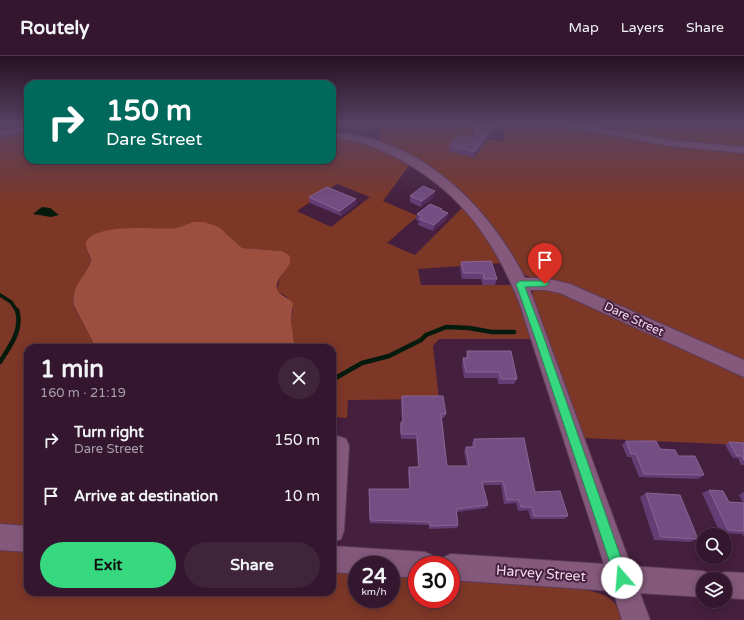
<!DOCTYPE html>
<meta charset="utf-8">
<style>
body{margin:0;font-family:"Varela Round",sans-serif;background:#3f243a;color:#f1f3f6;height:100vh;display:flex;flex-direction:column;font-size:15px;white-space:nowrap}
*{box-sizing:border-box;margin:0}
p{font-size:13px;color:#a99faa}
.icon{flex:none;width:22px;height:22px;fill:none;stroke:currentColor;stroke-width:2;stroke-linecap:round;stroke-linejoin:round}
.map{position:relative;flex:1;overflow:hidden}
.panel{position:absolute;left:24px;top:288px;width:312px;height:252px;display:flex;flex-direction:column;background:#34172e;border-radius:12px;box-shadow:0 2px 10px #0003,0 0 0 1px #4e364a}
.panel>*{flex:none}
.hud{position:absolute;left:24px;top:24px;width:312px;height:84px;border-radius:12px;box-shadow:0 2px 10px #0003,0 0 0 1px #4e364a;background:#00695c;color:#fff;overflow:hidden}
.tools{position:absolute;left:696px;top:472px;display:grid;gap:8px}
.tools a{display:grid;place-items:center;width:36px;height:36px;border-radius:50%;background:#34172e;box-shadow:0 2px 10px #0003,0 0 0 1px #4e364a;font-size:20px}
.speed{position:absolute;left:348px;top:500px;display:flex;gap:8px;font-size:20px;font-weight:700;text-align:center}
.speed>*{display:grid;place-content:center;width:52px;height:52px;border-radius:50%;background:#34172e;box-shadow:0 2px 10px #0003,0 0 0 1px #4e364a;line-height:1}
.speed small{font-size:10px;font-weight:400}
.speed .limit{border:6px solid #d22;background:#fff;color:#111}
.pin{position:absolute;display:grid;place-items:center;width:34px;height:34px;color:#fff;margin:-41px -17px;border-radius:50% 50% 50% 0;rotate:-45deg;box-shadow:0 0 4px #0007}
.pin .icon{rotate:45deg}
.me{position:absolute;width:44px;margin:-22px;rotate:342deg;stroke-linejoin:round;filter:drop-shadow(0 0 3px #0008)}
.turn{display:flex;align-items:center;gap:14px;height:84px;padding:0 16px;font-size:18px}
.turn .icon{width:52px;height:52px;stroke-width:2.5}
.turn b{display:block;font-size:28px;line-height:34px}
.round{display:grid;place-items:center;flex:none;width:42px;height:42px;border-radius:21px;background:#3f243a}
.overview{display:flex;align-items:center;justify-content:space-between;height:68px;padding:0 16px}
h1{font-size:24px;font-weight:800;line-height:30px}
.action{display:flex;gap:8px;margin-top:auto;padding:8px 16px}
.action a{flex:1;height:46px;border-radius:24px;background:#36d880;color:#111;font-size:16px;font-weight:800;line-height:46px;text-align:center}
.action a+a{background:#3f243a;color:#f1f3f6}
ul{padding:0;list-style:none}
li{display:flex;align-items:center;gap:12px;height:56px;padding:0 16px}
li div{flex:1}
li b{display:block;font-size:15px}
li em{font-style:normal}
header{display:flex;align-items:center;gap:24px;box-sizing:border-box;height:56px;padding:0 20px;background:#34172e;border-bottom:1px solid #4e364a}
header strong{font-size:19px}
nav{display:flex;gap:22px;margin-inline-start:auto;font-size:14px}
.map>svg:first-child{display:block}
.green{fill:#7c3727;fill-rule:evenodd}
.forest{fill:#9c4f3e}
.water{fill:#031a0c}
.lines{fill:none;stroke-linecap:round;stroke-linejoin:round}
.stream-far1{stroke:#031a0c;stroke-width:3.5}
.stream{stroke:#031a0c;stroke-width:4.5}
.minor-casing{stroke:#5e3d59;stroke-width:2}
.minor{fill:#84597b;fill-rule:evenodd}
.wall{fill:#653d75}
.shaded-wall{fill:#522a5a}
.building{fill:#744e82;stroke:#886493}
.route{fill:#36d880;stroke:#238c53}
.labels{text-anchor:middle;stroke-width:4;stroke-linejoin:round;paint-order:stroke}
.street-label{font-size:12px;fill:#f3daed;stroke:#451f3e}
.near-street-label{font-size:14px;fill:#f3daed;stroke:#451f3e}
</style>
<header>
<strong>Routely</strong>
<nav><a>Map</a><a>Layers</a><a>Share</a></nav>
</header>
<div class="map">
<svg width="744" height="564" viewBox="0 0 744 564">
<rect width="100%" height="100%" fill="#451f3e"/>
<g class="green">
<path d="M382 68H473V82L504 85V68H554L744 96V308L525 219C518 214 515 204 510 196 506 187 499 179 493 171 478 151 462 133 442 119 423 106 400 97 379 87Z"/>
<polygon points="578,68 744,68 744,92 663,83"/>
<path d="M28 75V104H332V81L371 89 411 107 383 145 418 160 387 187 415 199 465 149 504 207 418 213 421 229H514L534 283H439L433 290 439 343 348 344 347 362 332 361V292H295L291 265 293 254 287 241 279 236 277 233 280 222 288 210 291 202 282 195 242 192 219 171 198 166 176 172 109 174 98 177 86 191 91 205 73 240V245L74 251 96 292H28V472L0 470V79ZM337 128 370 141 331 171 297 155Z"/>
<polygon points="534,233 553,233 744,318 744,389 583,382 532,240"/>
<path d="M0 493 28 495V536H332V514L357 516V543H391V518L417 520V543H451V522L582 533C608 539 612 540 626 564H0Z"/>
</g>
<path class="forest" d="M193 166H204L219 171 242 192 282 195 290 200C294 212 271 223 278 235 281 240 289 242 293 247L291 265 295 292H96L74 250C70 232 85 221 91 205 91 199 85 194 86 187 93 166 157 174 175 172 181 171 187 168 193 166Z"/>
<polygon class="water" points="42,151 50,152 59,159 51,161 33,158"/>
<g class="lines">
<polyline class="stream-far1" points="0,239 11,246 17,255"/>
<g class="stream">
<path d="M0 306C10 290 23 274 17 254"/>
<polyline points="332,324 362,307 389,300 421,284 426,279 446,271 469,272 492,276 514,276"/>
</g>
<g class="minor-casing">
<g id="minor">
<polygon points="562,68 582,68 671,84 744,91 744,97 671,90 567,71"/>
<polygon points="28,70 28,76 0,80 0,74"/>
<path d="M332 76C420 82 487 148 525 222H545L570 228 744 304V321L560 237 545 234H530L631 510 703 515 712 519 714 523 716 520 725 516 744 517V543L725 542V523H703V541L640 537 650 564H622L613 535 451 524V509H439L442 502 451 498 604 508 519 246C494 184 461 137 401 104 379 92 357 84 332 82Z"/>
<polygon points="338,380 346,383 349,390 344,474 341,483 332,486 332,382"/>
<polygon points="0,468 28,470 28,496 0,494"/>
<polygon points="332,490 425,496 434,500 438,509 417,509 417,522 391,520 391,509 357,509 357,518 332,516"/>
</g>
</g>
<use href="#minor" class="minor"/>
</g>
<g class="wall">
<polygon points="332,68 375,68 374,74 332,72"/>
<polygon points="475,68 493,68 491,78 474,102 449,95 449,89 474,82"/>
<polygon points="410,140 434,141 421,151 410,146"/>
<polygon points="309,141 356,143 357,148 341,160 310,147"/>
<polygon points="442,153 442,154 447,163 433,175 418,169 419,165 416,164 417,158"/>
<polygon points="461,206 497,223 495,229 483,229 481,223 462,223 460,212"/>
<polygon points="467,295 517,323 514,328 498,328 497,322 464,322 462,308 463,302 466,302"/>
<polygon points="402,340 446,358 444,362 442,362 447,410 467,410 464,395 466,391 472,391 472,387 474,383 535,436 568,460 564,463 531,463 528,454 518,455 516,447 504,448 501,429 483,429 488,449 486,452 457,456 458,469 457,472 429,473 429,469 370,467 369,433 409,433 408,415 409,411 418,411 416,383 401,383 400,370 401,366 402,366 401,345"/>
<polygon points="626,385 660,393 678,400 704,419 698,423 639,421 631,401 627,401 622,389"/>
<polygon points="729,386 744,387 744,409 741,409 738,402 733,402 725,389"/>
<polygon points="709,434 729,446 743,447 739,439 744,436 744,481 742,478 720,477 702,437"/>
<polygon points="646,437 698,483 690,486 654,484 640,441"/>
</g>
<g class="shaded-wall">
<polygon points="493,72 491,78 474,102 475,96"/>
<polygon points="435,135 434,141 421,151 422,145"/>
<polygon points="356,143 357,148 341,160 340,155"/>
<polygon points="448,157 447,163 433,175 434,169"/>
</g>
<g class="building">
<polygon points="351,68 374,68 374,69"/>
<polygon points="476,68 493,68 493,72 475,96 449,89 457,81 459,82 461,79 475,83"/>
<polygon points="423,130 435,135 422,145 410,140"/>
<polygon points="327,131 356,143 340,155 309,141"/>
<polygon points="430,148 442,153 441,154 448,157 434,169 419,163 422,160 417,158"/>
<polygon points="491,205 497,223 484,223 483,217 464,217 461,206"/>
<polygon points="467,295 511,295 517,323 501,323 499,316 466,316 463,302 468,302"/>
<polygon points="402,340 443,340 446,358 441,358 447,410 469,410 466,391 475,391 474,383 524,382 535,436 560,435 568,460 534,460 532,451 521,451 519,444 507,444 503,425 482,426 488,449 456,453 458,469 430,470 430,466 370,464 369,433 410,433 409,411 419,411 417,378 401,378 401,366 403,366"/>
<polygon points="626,385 656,385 660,393 675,394 678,400 695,400 704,419 644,418 636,398 631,398"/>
<polygon points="729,386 744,387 744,404 742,400 737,400"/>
<polygon points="709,434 723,435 729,446 744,447 744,475 728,474"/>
<polygon points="646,437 680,439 698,483 661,481"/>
</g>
<linearGradient id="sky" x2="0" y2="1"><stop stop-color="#261122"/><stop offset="0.46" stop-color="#564263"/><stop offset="1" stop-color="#564263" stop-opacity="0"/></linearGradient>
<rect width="744" height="147" fill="url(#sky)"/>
<polygon class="route" points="520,225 545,225 549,228 545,230 525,231 544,282 628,522 626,527 622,529 617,527 615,522 535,282 516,228"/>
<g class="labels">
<g class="street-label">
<text transform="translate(634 263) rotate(25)" y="4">Dare Street</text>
</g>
<g class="near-street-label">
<text transform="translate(541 517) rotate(4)" y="5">Harvey Street</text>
</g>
</g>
</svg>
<div class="tools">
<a><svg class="icon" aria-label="search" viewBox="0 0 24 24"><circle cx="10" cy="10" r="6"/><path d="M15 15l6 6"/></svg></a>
<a><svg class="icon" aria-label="layers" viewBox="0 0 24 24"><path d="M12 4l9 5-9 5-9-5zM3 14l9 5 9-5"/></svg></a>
</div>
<div class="speed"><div>24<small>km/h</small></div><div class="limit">30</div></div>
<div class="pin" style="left:545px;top:228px;background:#d93025"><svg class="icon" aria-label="arrive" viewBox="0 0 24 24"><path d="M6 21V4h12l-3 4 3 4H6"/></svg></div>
<svg class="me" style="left:622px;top:522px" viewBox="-20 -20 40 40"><circle r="19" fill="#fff"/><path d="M0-13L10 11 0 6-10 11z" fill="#36d880"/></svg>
<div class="hud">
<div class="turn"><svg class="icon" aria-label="right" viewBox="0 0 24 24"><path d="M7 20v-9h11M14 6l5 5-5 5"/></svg><div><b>150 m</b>Dare Street</div></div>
</div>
<section class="panel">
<div class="overview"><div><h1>1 min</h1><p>160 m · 21:19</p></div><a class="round"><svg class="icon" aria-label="close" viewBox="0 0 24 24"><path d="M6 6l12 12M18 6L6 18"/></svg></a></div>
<ul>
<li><svg class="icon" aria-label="right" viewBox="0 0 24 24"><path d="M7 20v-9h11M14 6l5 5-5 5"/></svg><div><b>Turn right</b><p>Dare Street</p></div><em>150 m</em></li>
<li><svg class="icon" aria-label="arrive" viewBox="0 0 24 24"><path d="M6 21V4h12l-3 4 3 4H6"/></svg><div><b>Arrive at destination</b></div><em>10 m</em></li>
</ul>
<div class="action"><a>Exit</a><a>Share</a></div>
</section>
</div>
